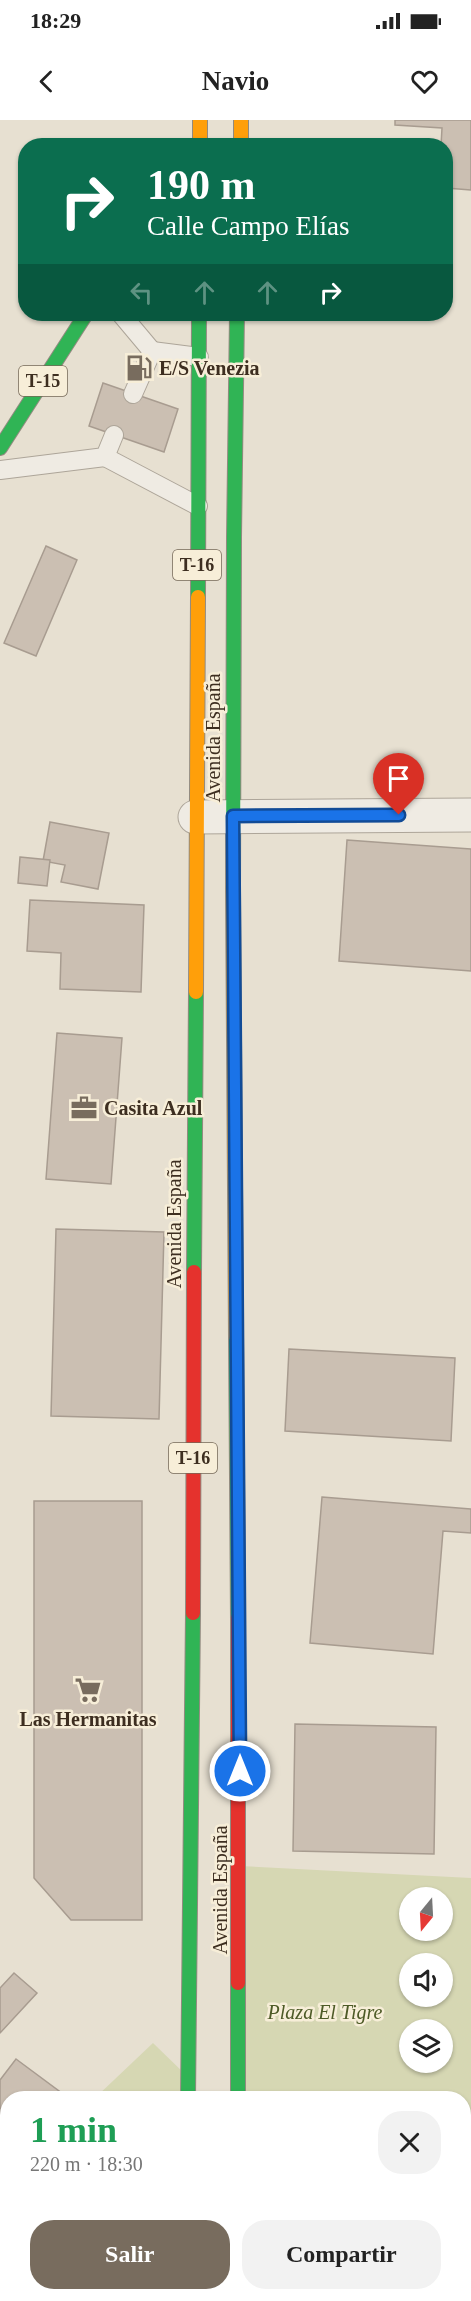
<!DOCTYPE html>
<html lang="es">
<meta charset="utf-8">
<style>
body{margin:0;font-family:"Times New Roman",serif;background:#f2f2f2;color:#222;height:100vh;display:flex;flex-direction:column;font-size:22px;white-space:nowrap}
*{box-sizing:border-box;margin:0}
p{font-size:20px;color:#767676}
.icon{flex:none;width:33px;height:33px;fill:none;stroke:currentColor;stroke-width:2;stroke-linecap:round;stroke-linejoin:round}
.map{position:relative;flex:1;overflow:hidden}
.details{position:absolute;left:0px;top:1971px;width:471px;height:210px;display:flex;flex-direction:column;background:#fff;border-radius:24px 24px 0 0;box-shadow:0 2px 4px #0004}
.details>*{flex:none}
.hud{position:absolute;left:18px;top:18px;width:435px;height:183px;border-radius:24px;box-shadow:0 2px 4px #0004;background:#0b6e4f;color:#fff;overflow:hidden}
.needle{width:39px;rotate:198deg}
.tools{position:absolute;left:399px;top:1767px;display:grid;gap:12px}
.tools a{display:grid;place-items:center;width:54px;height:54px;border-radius:50%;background:#fff;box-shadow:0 2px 4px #0004;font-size:30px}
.pin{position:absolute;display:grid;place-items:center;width:51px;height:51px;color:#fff;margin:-62px -26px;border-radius:50% 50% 50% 0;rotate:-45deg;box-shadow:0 0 6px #0007}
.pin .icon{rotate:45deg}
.me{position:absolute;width:66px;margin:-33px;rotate:0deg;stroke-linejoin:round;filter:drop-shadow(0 0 4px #0008)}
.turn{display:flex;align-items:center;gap:21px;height:126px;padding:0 30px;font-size:27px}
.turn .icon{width:78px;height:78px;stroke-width:2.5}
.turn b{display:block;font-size:42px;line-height:51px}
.lanes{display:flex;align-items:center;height:57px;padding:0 30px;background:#0003;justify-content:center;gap:30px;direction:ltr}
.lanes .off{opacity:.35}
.round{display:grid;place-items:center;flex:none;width:63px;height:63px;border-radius:24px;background:#f2f2f2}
.overview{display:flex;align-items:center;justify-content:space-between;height:102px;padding:0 30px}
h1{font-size:36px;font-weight:600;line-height:45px;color:#1e9e55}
.cta{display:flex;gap:12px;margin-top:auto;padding:12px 30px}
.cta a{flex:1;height:69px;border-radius:24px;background:#786c5e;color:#fff;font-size:24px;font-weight:600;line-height:69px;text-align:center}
.cta a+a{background:#f2f2f2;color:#222}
.status{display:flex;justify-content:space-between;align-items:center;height:42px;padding:0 30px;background:#fff;direction:ltr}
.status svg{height:16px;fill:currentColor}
header{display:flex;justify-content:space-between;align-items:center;height:78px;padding:0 30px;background:#fff;font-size:27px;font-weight:600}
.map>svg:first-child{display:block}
.green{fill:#d6d7b3;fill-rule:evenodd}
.building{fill:#cbbfb2;stroke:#a89c90;stroke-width:1.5}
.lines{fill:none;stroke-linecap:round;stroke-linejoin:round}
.lane-casing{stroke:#ada599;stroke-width:20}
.street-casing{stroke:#ada599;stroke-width:35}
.fast-casing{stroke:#928b80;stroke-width:16}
.slow-casing{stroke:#928b80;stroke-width:16}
.jam-casing{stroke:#928b80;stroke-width:16}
.lane{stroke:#efebe3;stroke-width:18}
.street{stroke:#efebe3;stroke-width:33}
.fast{stroke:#30b455;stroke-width:14}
.slow{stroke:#ff9f0a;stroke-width:14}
.jam{stroke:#e5322d;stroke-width:14}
.route-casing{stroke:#114b97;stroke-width:15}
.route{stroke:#1a73e8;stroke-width:10}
.labels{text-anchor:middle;stroke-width:5;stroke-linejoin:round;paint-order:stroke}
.shield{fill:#f7eed8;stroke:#756857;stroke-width:1.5}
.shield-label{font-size:18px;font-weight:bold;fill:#3d2e20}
.poi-label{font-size:20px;font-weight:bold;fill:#3d2e20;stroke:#f7eed8;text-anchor:start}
.street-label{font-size:20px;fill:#3d2e20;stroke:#f7eed8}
.park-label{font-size:20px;font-style:italic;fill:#4d5a26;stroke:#f7eed8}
</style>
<div class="status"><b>18:29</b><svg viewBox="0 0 49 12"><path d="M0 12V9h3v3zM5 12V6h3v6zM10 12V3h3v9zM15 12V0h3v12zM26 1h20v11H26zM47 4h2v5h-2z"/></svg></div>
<header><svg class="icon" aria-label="back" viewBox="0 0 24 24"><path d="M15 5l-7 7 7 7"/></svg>Navio<svg class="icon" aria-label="heart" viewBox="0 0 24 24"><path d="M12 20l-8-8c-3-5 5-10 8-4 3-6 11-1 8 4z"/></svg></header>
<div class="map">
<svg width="471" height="2181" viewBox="0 0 471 2181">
<rect width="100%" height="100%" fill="#e7e0d1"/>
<g class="green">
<path d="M240 1746 471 1758V2062L464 2073V1978H238ZM410 1778H442V1810H410ZM410 1844H442V1876H410ZM410 1910H442V1942H410Z"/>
<polygon points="153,1923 189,1958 188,1978 95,1978"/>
<polygon points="7,2061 7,2166 0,2162 0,2068"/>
<polygon points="237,2174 398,2174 393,2181 236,2181"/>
</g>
<g class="building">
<polygon points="395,0 471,0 471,70 446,68 446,26 441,26 442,8 395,5"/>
<polygon points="103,263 178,289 164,332 89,306"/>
<polygon points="46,426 77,440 36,536 4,523"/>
<polygon points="50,702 109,713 98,769 61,762 65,745 43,741"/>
<polygon points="347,720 471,729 471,851 339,841"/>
<polygon points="20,737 50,740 47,766 18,763"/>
<polygon points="30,780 144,785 141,872 60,869 61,833 27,831"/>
<polygon points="57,913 122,918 111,1064 46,1059"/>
<polygon points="56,1109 164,1112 159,1299 51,1296"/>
<polygon points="289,1229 455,1238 451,1321 285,1311"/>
<polygon points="322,1377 471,1389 471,1413 443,1411 433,1534 310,1523"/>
<polygon points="34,1381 142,1381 142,1800 71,1800 34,1758"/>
<polygon points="295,1604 436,1607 434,1734 293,1731"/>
<polygon points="14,1853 37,1873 0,1913 0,1868"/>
<polygon points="16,1939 63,1974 60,1978 8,1978 8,2045 3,2051 0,2049 0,1960"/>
</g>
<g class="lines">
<g class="lane-casing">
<g id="lane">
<polyline points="121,194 152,231 133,274"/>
<polyline points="152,231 199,237"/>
<polyline points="105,337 198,386"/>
<polyline points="0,350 105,337 114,315"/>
</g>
</g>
<g class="street-casing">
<polyline id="street" points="195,697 471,695"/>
</g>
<g class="fast-casing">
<g id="fast">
<polyline points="0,328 86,194"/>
<polyline points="198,477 199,194"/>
<polyline points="233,770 234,417 237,194"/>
<polyline points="194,1152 196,872"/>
<polyline points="236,1216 238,1498"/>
<polyline points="188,1978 193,1493"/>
<polyline points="238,1978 238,1863"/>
<polyline points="0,2162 8,2166"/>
<polyline points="30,2174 64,2178 97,2174"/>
<polyline points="236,2181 237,2174"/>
<polyline points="393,2181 398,2174"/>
</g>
</g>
<g class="slow-casing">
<g id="slow">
<polyline points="200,0 200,26"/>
<polyline points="241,0 241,26"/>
<polyline points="233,770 236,1216"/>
<polyline points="196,872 198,477"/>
<polyline points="464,2073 471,2062"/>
<polyline points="186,2174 186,2181"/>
</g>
</g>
<g class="jam-casing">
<g id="jam">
<polyline points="193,1493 194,1152"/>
<polyline points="238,1498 238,1863"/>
</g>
</g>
<use href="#lane" class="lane"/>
<use href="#street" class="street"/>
<use href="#fast" class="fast"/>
<use href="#slow" class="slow"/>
<use href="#jam" class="jam"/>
</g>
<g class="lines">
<g class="route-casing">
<polyline id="route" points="240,1651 233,696 399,695"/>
</g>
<use href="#route" class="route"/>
</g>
<defs>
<g id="fuel-bare" transform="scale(2.07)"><path d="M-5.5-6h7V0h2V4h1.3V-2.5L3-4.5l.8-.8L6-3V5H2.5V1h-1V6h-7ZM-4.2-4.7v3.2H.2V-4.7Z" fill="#786c5e" stroke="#f7eed8" stroke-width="2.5" paint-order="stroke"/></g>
<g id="office-bare" transform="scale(2.07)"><path d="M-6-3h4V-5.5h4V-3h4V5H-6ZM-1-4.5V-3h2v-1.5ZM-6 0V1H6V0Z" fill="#786c5e" stroke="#f7eed8" stroke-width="2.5" paint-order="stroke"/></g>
<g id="supermarket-bare" transform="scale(2.07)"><path d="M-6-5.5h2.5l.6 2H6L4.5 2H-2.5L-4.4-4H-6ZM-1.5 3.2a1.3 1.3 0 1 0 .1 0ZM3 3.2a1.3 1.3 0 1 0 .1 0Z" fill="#786c5e" stroke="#f7eed8" stroke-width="2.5" paint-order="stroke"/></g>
</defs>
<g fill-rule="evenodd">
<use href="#fuel-bare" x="139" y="248"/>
<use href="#office-bare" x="84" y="988"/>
<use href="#supermarket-bare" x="88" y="1570"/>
</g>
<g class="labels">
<g class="shield">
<rect x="19" y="246" width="48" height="30" rx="4.5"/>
<rect x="173" y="430" width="48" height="30" rx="4.5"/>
<rect x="169" y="1323" width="48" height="30" rx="4.5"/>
</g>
<g class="shield-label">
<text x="43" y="267">T-15</text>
<text x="197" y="451">T-16</text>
<text x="193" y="1344">T-16</text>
</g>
<g class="poi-label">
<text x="159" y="255">E/S Venezia</text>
<text x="104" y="995">Casita Azul</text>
<text x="88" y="1606" text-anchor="middle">Las Hermanitas</text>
</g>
<g class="street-label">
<text transform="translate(213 618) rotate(-90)" y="7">Avenida España</text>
<text transform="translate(174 1104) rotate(-90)" y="7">Avenida España</text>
<text transform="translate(220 1770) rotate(-90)" y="7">Avenida España</text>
</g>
<g class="park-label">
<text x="325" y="1899">Plaza El Tigre</text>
</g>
</g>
</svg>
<div class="tools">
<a><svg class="needle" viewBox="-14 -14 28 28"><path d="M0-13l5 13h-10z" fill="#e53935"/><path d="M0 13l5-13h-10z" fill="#767676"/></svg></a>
<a><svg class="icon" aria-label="sound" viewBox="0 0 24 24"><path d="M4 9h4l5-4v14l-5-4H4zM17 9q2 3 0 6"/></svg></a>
<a><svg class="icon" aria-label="layers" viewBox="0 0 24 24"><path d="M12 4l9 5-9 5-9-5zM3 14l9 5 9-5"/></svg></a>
</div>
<div class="pin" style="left:399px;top:695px;background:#d93025"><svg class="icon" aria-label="arrive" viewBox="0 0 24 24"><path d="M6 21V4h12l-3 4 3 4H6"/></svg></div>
<svg class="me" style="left:240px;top:1651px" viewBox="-20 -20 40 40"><circle r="17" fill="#1a73e8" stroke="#fff" stroke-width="3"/><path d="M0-11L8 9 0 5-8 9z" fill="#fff"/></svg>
<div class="hud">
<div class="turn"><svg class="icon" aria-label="right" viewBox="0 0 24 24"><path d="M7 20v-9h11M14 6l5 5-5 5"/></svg><div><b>190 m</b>Calle Campo Elías</div></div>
<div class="lanes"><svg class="icon off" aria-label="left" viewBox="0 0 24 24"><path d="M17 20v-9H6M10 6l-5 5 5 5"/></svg><svg class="icon off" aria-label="ahead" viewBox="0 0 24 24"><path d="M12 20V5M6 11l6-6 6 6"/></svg><svg class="icon off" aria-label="ahead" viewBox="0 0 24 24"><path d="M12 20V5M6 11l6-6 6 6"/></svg><svg class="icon" aria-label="right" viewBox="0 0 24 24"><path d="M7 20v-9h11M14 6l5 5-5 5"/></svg></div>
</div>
<section class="details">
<div class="overview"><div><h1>1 min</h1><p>220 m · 18:30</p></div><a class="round"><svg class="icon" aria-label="close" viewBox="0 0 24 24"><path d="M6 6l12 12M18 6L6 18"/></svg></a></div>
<div class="cta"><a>Salir</a><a>Compartir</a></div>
</section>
</div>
